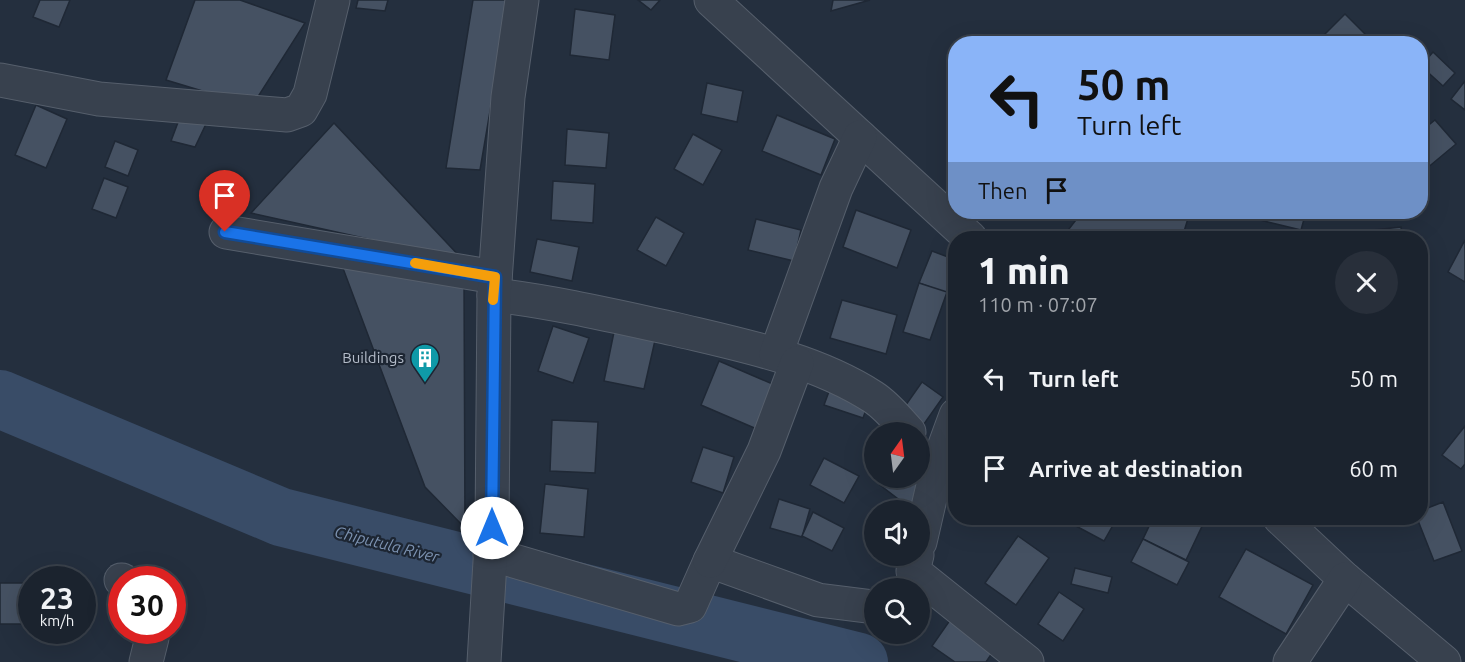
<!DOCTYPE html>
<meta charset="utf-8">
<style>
body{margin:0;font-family:Ubuntu,sans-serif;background:#282f3a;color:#f1f3f6;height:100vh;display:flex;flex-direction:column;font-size:22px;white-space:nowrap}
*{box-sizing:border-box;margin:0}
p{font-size:20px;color:#a0a4aa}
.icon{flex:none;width:33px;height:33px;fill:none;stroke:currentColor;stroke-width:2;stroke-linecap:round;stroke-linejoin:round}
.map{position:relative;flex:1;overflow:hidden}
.details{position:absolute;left:948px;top:231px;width:480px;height:294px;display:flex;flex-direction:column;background:#1b232e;border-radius:24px;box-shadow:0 6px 24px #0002,0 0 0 2px #39404a}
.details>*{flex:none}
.hud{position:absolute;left:948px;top:36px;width:480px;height:183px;border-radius:24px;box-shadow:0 6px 24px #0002,0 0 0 2px #39404a;background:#8ab4f8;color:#111;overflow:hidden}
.needle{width:39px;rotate:14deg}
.controls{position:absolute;left:864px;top:422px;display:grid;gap:12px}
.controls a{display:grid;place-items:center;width:66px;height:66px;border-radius:50%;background:#1b232e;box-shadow:0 6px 24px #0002,0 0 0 2px #39404a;font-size:30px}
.speed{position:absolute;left:18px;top:566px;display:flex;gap:12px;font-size:30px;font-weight:700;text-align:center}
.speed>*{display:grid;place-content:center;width:78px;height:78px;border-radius:50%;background:#1b232e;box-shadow:0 6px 24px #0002,0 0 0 2px #39404a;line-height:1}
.speed small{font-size:15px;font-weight:400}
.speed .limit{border:9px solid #d22;background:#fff;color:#111}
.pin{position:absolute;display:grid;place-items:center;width:51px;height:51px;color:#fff;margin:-62px -26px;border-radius:50% 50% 50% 0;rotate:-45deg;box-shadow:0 0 6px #0007}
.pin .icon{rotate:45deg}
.me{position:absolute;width:66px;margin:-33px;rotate:0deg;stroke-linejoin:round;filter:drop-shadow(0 0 4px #0008)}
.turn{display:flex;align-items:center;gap:21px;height:126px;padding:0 30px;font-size:27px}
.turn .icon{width:78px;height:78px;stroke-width:2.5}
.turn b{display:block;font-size:42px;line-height:51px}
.then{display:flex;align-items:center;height:57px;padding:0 30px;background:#0003;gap:12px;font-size:22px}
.round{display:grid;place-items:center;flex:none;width:63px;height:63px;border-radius:32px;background:#282f3a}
.head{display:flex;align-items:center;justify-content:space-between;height:102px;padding:0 30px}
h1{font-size:36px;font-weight:800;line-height:45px}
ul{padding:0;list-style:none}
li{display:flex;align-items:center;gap:18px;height:90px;padding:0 30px}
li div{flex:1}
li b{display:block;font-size:22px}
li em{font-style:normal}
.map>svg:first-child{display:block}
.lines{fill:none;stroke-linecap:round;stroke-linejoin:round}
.river{stroke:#394c67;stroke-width:58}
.building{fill:#455162;stroke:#1f2835;stroke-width:1.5}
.minor-casing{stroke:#565f6c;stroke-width:35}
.minor{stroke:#38414e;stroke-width:33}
.route-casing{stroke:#114b97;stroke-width:15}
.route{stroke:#1a73e8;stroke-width:10}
.slow{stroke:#f59e0b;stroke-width:10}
.labels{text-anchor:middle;stroke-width:4.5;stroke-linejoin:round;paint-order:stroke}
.poi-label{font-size:15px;fill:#b4bcc9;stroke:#1d2633;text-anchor:end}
.water-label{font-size:16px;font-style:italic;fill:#7c92b1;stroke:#1d2633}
</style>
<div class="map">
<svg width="1465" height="662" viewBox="0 0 1465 662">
<rect width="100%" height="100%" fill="#242f3e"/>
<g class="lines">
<polyline class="river" points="0,399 281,517 859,662"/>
</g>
<g class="building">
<polygon points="40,0 70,0 59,27 33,17"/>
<polygon points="195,0 240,0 305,23 252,106 166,80"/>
<polygon points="358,0 388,0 385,11 356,8"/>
<polygon points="473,0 509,0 480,170 446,168"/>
<polygon points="638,0 660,0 651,10"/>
<polygon points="833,0 870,0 831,11"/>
<polygon points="575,9 615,15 609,60 570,55"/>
<polygon points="1345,14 1369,38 1364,44 1315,44"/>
<polygon points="1433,52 1455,73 1443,86 1421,66"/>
<polygon points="1465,81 1465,110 1451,99"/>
<polygon points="707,83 743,91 737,122 701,114"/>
<polygon points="36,105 67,119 46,168 15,155"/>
<polygon points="777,115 835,139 821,175 762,151"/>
<polygon points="180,117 206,124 195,147 171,141"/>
<polygon points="1435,120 1456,144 1420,174 1420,132"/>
<polygon points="334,123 463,260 251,213"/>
<polygon points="567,129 609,133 606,168 565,165"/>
<polygon points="693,134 722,150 703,185 674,169"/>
<polygon points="115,141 138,150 128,176 105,167"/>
<polygon points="104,178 128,187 116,218 92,209"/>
<polygon points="553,181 595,184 593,223 551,220"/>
<polygon points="856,210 911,230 897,268 843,247"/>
<polygon points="1082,212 1190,212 1182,238 1062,238"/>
<polygon points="1258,212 1306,212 1301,230 1256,219"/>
<polygon points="656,217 684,233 666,266 637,250"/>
<polygon points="756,219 801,230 794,261 748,250"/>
<polygon points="1401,227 1402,238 1375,238 1374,230"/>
<polygon points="537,239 579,247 572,281 530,272"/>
<polygon points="1465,240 1465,282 1448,272"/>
<polygon points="932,251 956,260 956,297 919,283"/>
<polygon points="341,263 464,280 465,528 425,487"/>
<polygon points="1420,272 1424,272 1426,287 1420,288"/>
<polygon points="919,283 947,292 930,340 903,332"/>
<polygon points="842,300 897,315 886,354 830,338"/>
<polygon points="553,326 589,338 573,383 538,371"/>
<polygon points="615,327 656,336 644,389 604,381"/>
<polygon points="719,361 784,389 766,433 701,405"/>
<polygon points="922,382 943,397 924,424 903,409"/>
<polygon points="831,386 870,399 863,418 824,405"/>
<polygon points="552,420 598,422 595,473 550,471"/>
<polygon points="1465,426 1465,464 1461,469 1442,455"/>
<polygon points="703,447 734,457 723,493 691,482"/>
<polygon points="824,458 859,476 844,503 810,485"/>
<polygon points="886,477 920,477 930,482 910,508 880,485"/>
<polygon points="545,484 588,489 584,537 540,533"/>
<polygon points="779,499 810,509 802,537 770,528"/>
<polygon points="1443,502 1462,551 1434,561 1417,518 1420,518 1420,511"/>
<polygon points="813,512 844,528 832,551 802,536"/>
<polygon points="1061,518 1117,518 1104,541"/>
<polygon points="1153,518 1195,518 1204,522 1186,560 1143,539"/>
<polygon points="1018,536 1049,558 1016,605 985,583"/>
<polygon points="1143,539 1189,562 1177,585 1131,562"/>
<polygon points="1246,549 1313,585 1286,634 1219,597"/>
<polygon points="1075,568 1112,577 1108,593 1071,584"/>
<rect x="0" y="583" width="32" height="41"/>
<polygon points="1059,592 1084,609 1063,641 1038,624"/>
<polygon points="955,613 998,644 986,662 955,662 932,646"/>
</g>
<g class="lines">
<g class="minor-casing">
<g id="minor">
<polyline points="711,0 970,238"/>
<polyline points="0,80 99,99 287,115 301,110 310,94 333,0"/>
<polyline points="226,232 495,277"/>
<path d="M494 295C554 302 614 316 674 329 741 345 814 359 873 397 887 406 898 420 909 432"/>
<polyline points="776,354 836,188 860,137"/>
<polyline points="1280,518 1345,579 1444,662"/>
<polyline points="920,542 938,464 956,415"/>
<polyline points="490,554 678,609 690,606 710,561 818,600 874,607"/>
<polyline points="917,555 913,571 1027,662"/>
<polyline points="710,561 764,451 797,363"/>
<polyline points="121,580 122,580"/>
<polyline points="146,662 152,638 151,630"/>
<polyline points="484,662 492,528 494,295 508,97 522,0"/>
<polyline points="1290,662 1345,579"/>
</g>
</g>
<use href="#minor" class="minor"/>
</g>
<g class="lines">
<g class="route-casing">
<polyline id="route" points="225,232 495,277 492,528"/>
</g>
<use href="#route" class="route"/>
<polyline class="slow" points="415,263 495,277 493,300"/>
</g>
<defs>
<g id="building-pin" transform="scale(1.5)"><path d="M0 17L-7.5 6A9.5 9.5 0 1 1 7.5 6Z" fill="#0f9aa8" stroke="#1d2633"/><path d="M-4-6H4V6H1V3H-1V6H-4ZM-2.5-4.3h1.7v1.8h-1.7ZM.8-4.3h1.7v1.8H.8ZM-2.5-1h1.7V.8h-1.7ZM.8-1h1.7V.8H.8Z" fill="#fff"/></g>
</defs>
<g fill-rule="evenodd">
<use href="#building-pin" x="425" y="358"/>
</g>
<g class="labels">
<g class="poi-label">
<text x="404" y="363">Buildings</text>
</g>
<g class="water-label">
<text transform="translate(387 544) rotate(14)" y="6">Chiputula River</text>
</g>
</g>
</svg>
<div class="controls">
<a><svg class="needle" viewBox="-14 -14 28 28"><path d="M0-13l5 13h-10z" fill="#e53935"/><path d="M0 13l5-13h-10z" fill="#a0a4aa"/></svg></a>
<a><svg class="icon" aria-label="sound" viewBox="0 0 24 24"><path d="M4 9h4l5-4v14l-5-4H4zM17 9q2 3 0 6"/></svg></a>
<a><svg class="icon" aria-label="search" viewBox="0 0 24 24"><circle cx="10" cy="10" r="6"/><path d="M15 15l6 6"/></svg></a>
</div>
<div class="speed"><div>23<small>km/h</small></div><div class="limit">30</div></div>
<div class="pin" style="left:225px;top:232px;background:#d93025"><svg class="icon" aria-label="arrive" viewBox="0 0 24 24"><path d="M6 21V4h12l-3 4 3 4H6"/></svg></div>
<svg class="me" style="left:492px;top:528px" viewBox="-20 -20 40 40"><circle r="19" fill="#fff"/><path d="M0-13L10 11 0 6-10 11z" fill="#1a73e8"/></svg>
<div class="hud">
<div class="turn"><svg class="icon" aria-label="left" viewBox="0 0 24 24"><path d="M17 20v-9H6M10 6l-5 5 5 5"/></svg><div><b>50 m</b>Turn left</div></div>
<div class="then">Then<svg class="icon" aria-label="arrive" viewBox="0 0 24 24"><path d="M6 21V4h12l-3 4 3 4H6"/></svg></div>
</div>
<section class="details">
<div class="head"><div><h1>1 min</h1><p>110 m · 07:07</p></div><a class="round"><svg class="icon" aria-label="close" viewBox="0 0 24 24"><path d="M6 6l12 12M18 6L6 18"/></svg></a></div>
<ul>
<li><svg class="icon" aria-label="left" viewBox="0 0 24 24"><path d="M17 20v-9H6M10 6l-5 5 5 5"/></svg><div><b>Turn left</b></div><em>50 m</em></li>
<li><svg class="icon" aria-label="arrive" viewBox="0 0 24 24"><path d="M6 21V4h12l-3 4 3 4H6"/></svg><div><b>Arrive at destination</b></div><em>60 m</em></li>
</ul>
</section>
</div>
